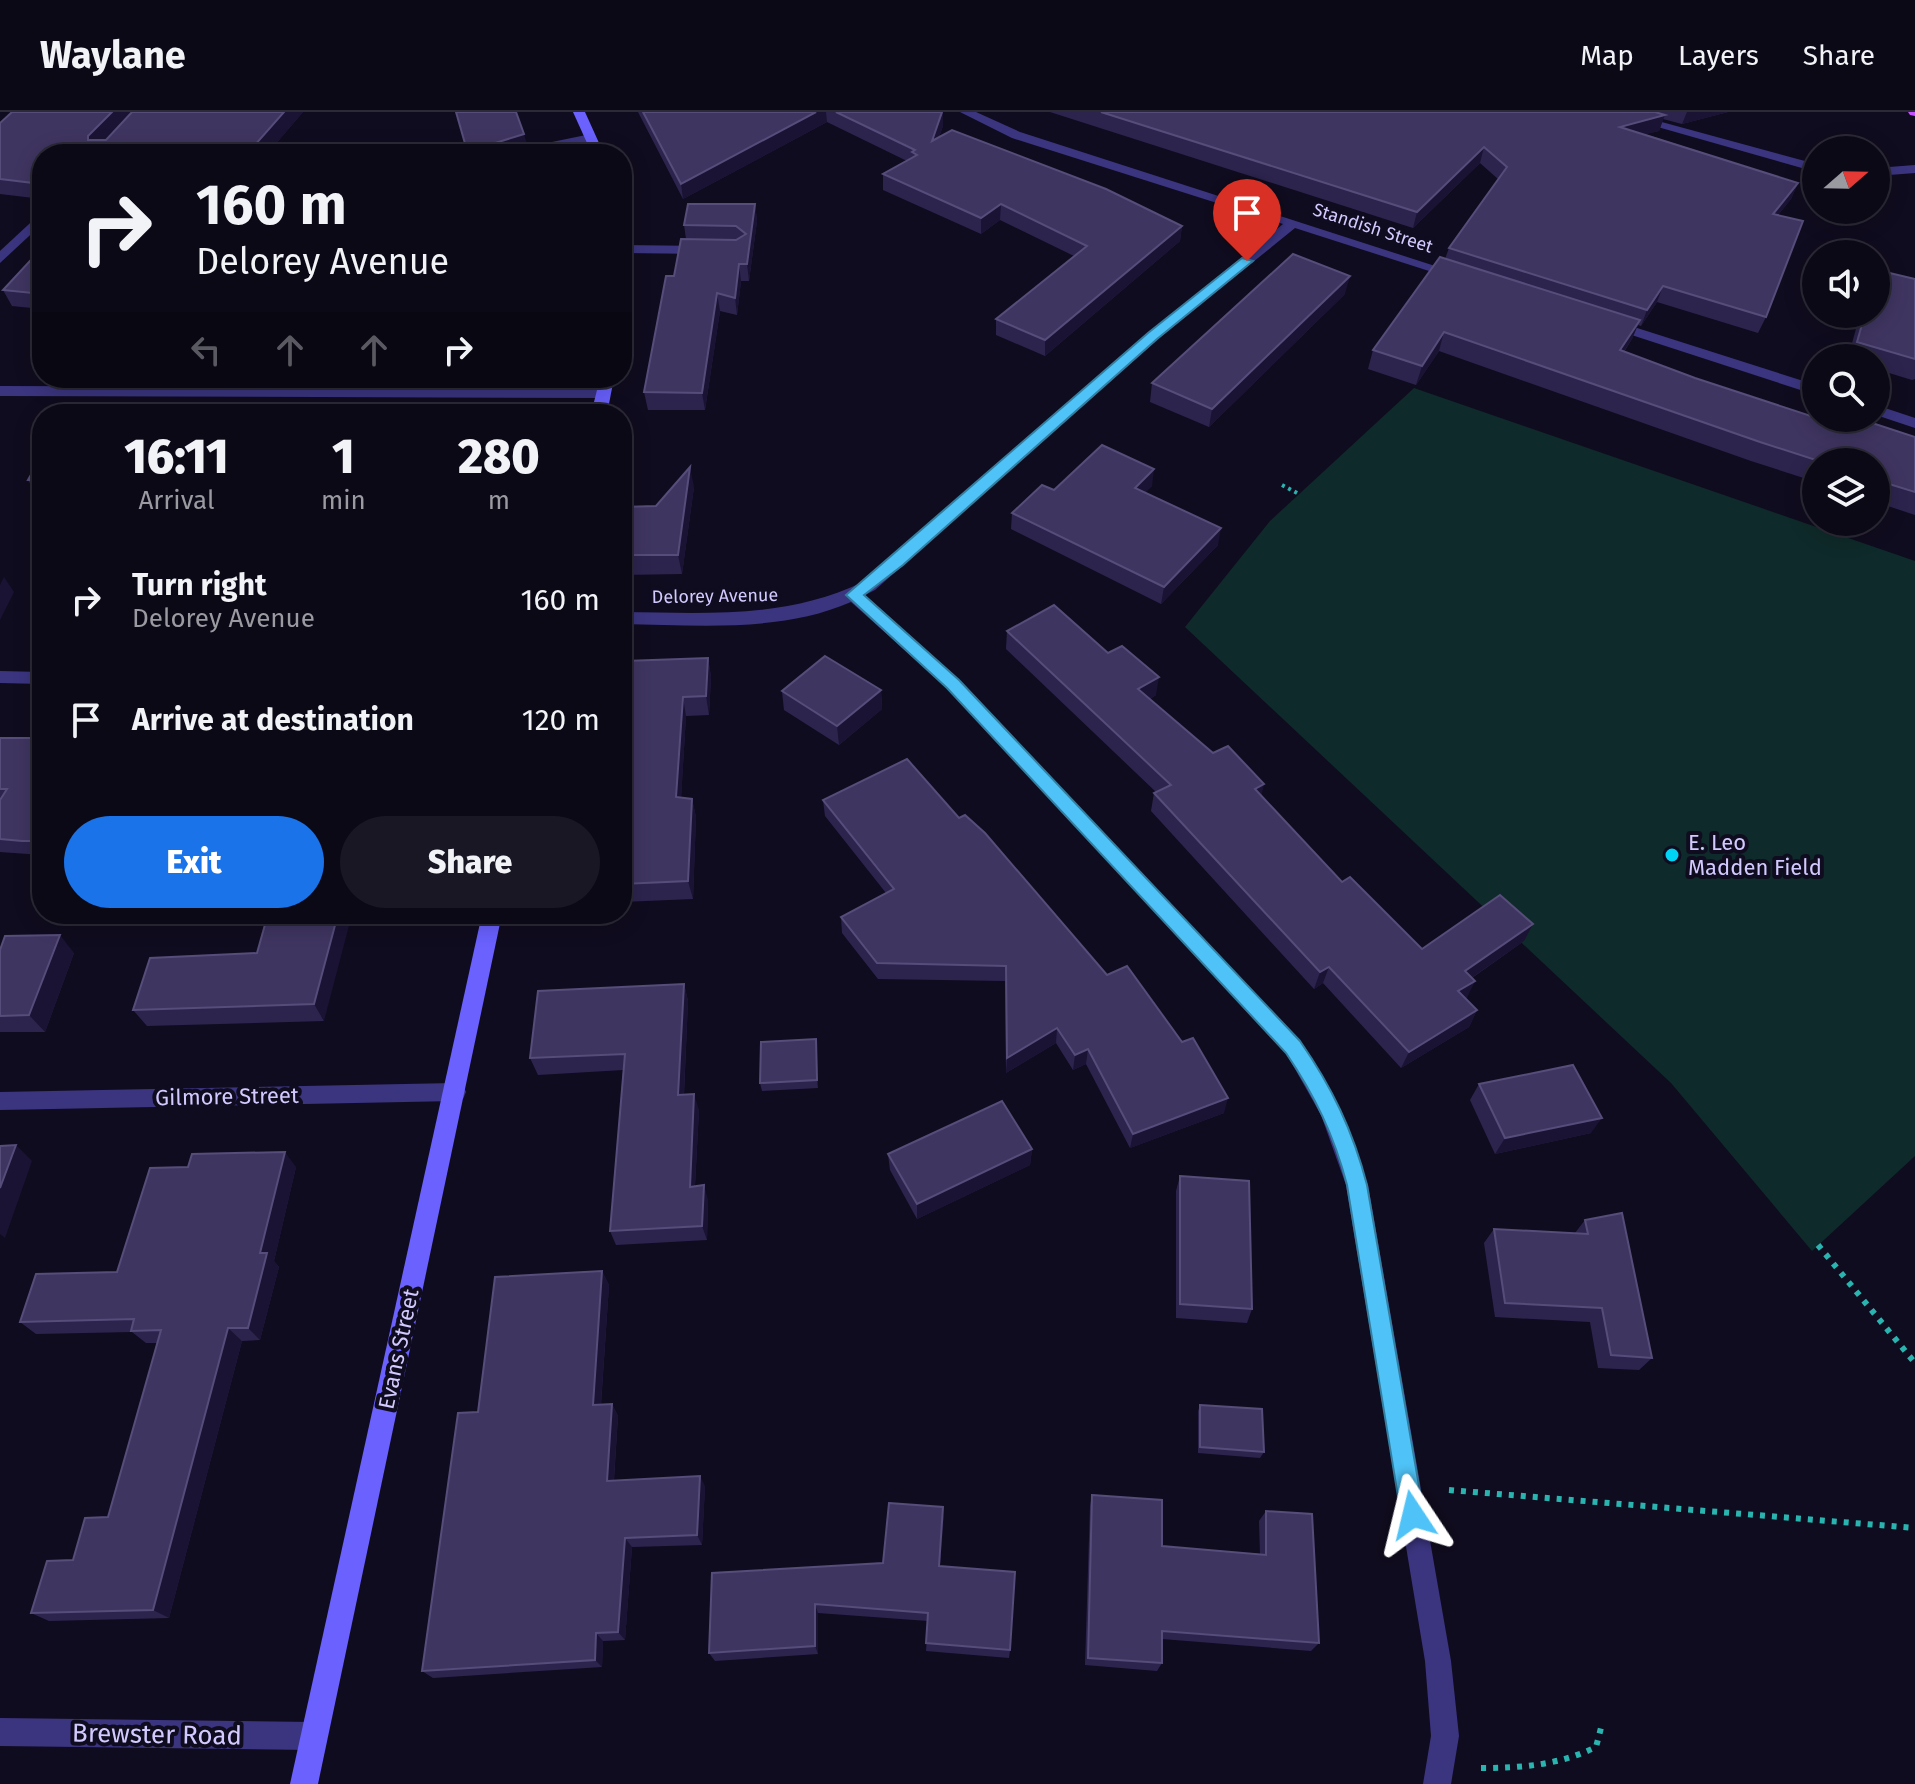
<!DOCTYPE html>
<style>
body{margin:0;font-family:"Fira Sans",sans-serif;background:#1a1724;color:#f1f3f6;height:100vh;display:flex;flex-direction:column;font-size:30px;white-space:nowrap}
*{box-sizing:border-box;margin:0}
p{font-size:26px;color:#9a9aa1}
.icon{flex:none;width:44px;height:44px;fill:none;stroke:currentColor;stroke-width:2;stroke-linecap:round;stroke-linejoin:round}
.map{position:relative;flex:1;overflow:hidden}
.drawer{position:absolute;left:32px;top:292px;width:600px;height:520px;display:flex;flex-direction:column;background:#0c0917;border-radius:32px;box-shadow:0 4px 20px #0003,0 0 0 2px #2c2a36}
.drawer>*{flex:none}
.top-card{position:absolute;left:32px;top:32px;width:600px;height:244px;border-radius:32px;box-shadow:0 4px 20px #0003,0 0 0 2px #2c2a36;background:#0c0917;color:#f1f3f6;overflow:hidden}
.needle{width:52px;rotate:70deg}
.buttons{position:absolute;left:1802px;top:24px;display:grid;gap:16px}
.buttons a{display:grid;place-items:center;width:88px;height:88px;border-radius:50%;background:#0c0917;box-shadow:0 4px 20px #0003,0 0 0 2px #2c2a36;font-size:40px}
.pin{position:absolute;display:grid;place-items:center;width:68px;height:68px;color:#fff;margin:-82px -34px;border-radius:50% 50% 50% 0;rotate:-45deg;box-shadow:0 0 8px #0007}
.pin .icon{rotate:45deg}
.me{position:absolute;width:88px;margin:-44px;rotate:350deg;stroke-linejoin:round;filter:drop-shadow(0 0 6px #0008)}
.turn{display:flex;align-items:center;gap:28px;height:168px;padding:0 32px;font-size:36px}
.turn .icon{width:104px;height:104px;stroke-width:2.5}
.turn b{display:block;font-size:56px;line-height:68px}
.lanes{display:flex;align-items:center;height:76px;padding:0 32px;background:#0003;justify-content:center;gap:40px;direction:ltr}
.lanes .off{opacity:.35}
.eta{display:flex;justify-content:space-evenly;align-items:center;height:136px;text-align:center}
.eta b{font-size:48px;font-weight:800;line-height:56px}
.cta{display:flex;gap:16px;margin-top:auto;padding:16px 32px}
.cta a{flex:1;height:92px;border-radius:48px;background:#1a73e8;color:#fff;font-size:32px;font-weight:800;line-height:92px;text-align:center}
.cta a+a{background:#1a1724;color:#f1f3f6}
ul{padding:0;list-style:none}
li{display:flex;align-items:center;gap:24px;height:120px;padding:0 32px}
li div{flex:1}
li b{display:block;font-size:30px}
li em{font-style:normal}
header{display:flex;align-items:center;gap:48px;box-sizing:border-box;height:112px;padding:0 40px;background:#0c0917;border-bottom:2px solid #2c2a36}
header strong{font-size:38px}
nav{display:flex;gap:44px;margin-inline-start:auto;font-size:28px}
.map>svg:first-child{display:block}
.green{fill:#0f2a2a}
.lines{fill:none;stroke-linecap:round;stroke-linejoin:round}
.path-far1{stroke:#2ab4b0;stroke-width:4;stroke-dasharray:3 4;stroke-linecap:butt}
.path{stroke:#2ab4b0;stroke-width:6;stroke-dasharray:5 7;stroke-linecap:butt}
.lane{fill:#3b3580;fill-rule:evenodd}
.street{fill:#3b3580;fill-rule:evenodd}
.secondary{fill:#6a61ff;fill-rule:evenodd}
.primary{fill:#c451ff;fill-rule:evenodd}
.wall{fill:#2d244e}
.shaded-wall{fill:#1a1333}
.building{fill:#3f3561;stroke:#564d7a;stroke-width:2}
.route{fill:#4fc3f7;stroke:#337fa1;stroke-width:2}
.poi-dot{fill:#00d4f5;stroke:#100c1f;stroke-width:3}
.labels{text-anchor:middle;stroke-width:8;stroke-linejoin:round;paint-order:stroke}
.far-street-label{font-size:18px;fill:#d2caff;stroke:#100c1f}
.poi-label{font-size:22px;fill:#d2caff;stroke:#100c1f;text-anchor:start}
.street-label{font-size:22px;fill:#d2caff;stroke:#100c1f}
.near-street-label{font-size:26px;fill:#d2caff;stroke:#100c1f}
</style>
<header>
<strong>Waylane</strong>
<nav><a>Map</a><a>Layers</a><a>Share</a></nav>
</header>
<div class="map">
<svg width="1915" height="1672" viewBox="0 0 1915 1672">
<rect width="100%" height="100%" fill="#100c1f"/>
<polygon class="green" points="1414,276 1915,449 1915,1044 1812,1139 1671,971 1185,515 1270,409"/>
<g class="lines">
<polyline class="path-far1" points="1282,373 1299,382"/>
<g class="path">
<polyline points="1818,1133 1915,1251"/>
<polyline points="1449,1378 1915,1416"/>
<path d="M1481 1656C1522 1656 1559 1653 1596 1635L1602 1612"/>
</g>
<g class="lane">
<polygon points="591,22 595,23 595,29 522,42 494,42"/>
<polygon points="622,133 704,134 711,138 704,142 624,141"/>
</g>
<g class="street">
<path d="M960 0H976L1020 20 1466 164 1454 167 1295 116 1158 227 875 478 865 483 959 568 1300 929 1342 1001 1368 1073 1451 1549 1459 1624 1451 1672H1423L1431 1624 1425 1549 1346 1073 1321 1003 1286 941 947 576 851 490C780 521 697 513 622 512V500C706 501 786 507 863 470L1148 221 1283 112 1012 26Z"/>
<polygon points="1605,0 1625,0 1816,52 1816,60"/>
<polygon points="1915,53 1915,61 1876,64 1876,56"/>
<polygon points="42,100 42,112 0,151 0,139"/>
<polygon points="1612,208 1816,273 1816,283 1607,215 1605,212"/>
<polygon points="0,274 604,276 611,281 604,286 0,284"/>
<polygon points="1876,293 1915,306 1915,316 1876,303"/>
<polygon points="0,559 42,560 42,572 0,571"/>
<polygon points="455,971 463,973 466,980 463,987 455,989 0,998 0,980"/>
<polygon points="0,1606 313,1610 323,1614 327,1624 323,1634 313,1638 0,1634"/>
</g>
<g class="secondary">
<polygon points="573,0 585,0 604,42 592,42"/>
<polygon points="622,111 629,115 629,184 622,188"/>
<polygon points="600,266 614,266 607,302 591,302"/>
<polygon points="482,802 502,802 318,1672 290,1672"/>
</g>
<polygon class="primary" points="1908,0 1915,0 1915,4 1910,3"/>
</g>
<g class="wall">
<polygon points="12,0 303,0 267,42 42,42 42,87 0,82 0,11"/>
<polygon points="638,0 943,0 943,14 939,25 1182,114 1180,129 1045,244 996,223 996,207 1074,144 1000,108 981,122 883,78 883,62 907,49 827,10 683,87"/>
<polygon points="1050,0 1728,0 1682,12 1663,7 1659,19 1645,22 1798,71 1791,87 1778,103 1766,205 1758,221 1657,190 1641,214 1638,213 1632,227 1624,240 1695,266 1825,309 1826,306 1915,325 1915,403 1876,390 1876,350 1816,350 1816,370 1751,349 1439,239 1416,273 1368,257 1373,238 1445,147 1449,136 1498,67 1480,51 1413,116"/>
<polygon points="755,92 757,109 749,169 741,169 737,203 720,199 705,298 648,298 644,280 674,164 686,127 684,113"/>
<polygon points="42,136 42,197 12,194 3,178"/>
<polygon points="1915,167 1915,267 1912,268 1876,257 1876,246 1848,246 1860,202 1876,202"/>
<polygon points="1345,182 1209,315 1150,290 1152,271"/>
<polygon points="42,343 42,385 38,385 28,368"/>
<polygon points="1152,374 1145,380 1218,433 1161,492 1011,417 1012,401 1054,378"/>
<polygon points="694,375 682,462 622,463 622,395 656,394"/>
<polygon points="1007,519 1156,583 1150,587 1261,684 1342,770 1422,837 1524,829 1472,866 1475,869 1465,887 1477,898 1469,915 1401,956 1323,871 1314,877 1151,699 1154,681 1156,680 1006,537"/>
<polygon points="708,546 711,565 709,603 686,604 681,686 692,687 696,705 693,787 622,790 622,575"/>
<polygon points="881,578 882,597 839,633 784,598 782,579"/>
<polygon points="0,626 42,626 42,743 0,740"/>
<polygon points="823,688 959,706 1224,1001 1130,1036 1086,952 1073,958 1056,931 1006,961 1005,869 878,867 842,821 841,805 886,781 825,704"/>
<polygon points="268,802 324,909 147,914 133,898 257,841"/>
<polygon points="0,838 74,841 45,920 0,920"/>
<polygon points="684,872 688,889 684,983 699,998 695,1074 708,1088 707,1128 616,1133 610,1119 623,958 538,963 530,946"/>
<polygon points="816,927 818,976 762,979 760,971"/>
<polygon points="1479,972 1591,1021 1495,1042 1470,988"/>
<polygon points="1032,1037 1030,1053 917,1107 890,1058 888,1042"/>
<polygon points="296,1055 274,1149 279,1155 260,1228 242,1229 169,1506 49,1509 31,1501 108,1405 158,1231 146,1231 132,1220 36,1222 20,1210 117,1160"/>
<polygon points="1180,1064 1252,1197 1247,1211 1176,1206 1176,1079"/>
<polygon points="1585,1108 1652,1246 1639,1258 1598,1256 1590,1210 1495,1205 1484,1131 1494,1117 1575,1121"/>
<polygon points="602,1159 609,1173 601,1293 612,1292 618,1304 614,1368 705,1374 702,1433 632,1435 625,1528 603,1529 602,1555 433,1566 422,1559 478,1300"/>
<polygon points="1200,1293 1264,1340 1260,1346 1198,1341 1198,1299"/>
<polygon points="1092,1383 1162,1434 1260,1442 1259,1409 1266,1399 1319,1531 1311,1539 1162,1527 1162,1551 1157,1559 1085,1553 1090,1394"/>
<polygon points="943,1395 940,1454 1010,1538 1009,1546 926,1539 928,1509 818,1501 818,1542 715,1549 709,1541 883,1451"/>
</g>
<g class="shaded-wall">
<polygon points="112,0 135,0 96,42 88,28 88,24"/>
<polygon points="284,0 303,0 267,42 247,42"/>
<polygon points="816,0 826,0 827,10 683,87 681,72"/>
<polygon points="943,0 943,14 932,44 932,29"/>
<polygon points="1687,0 1728,0 1682,12"/>
<polygon points="1665,3 1659,19 1615,30 1620,15"/>
<polygon points="524,22 527,32 491,42 489,33"/>
<polygon points="1484,35 1480,51 1413,116 1417,100"/>
<polygon points="1798,71 1791,87 1766,118 1773,102"/>
<polygon points="755,92 757,109 749,169 747,152"/>
<polygon points="1001,92 1000,108 981,122 981,106"/>
<polygon points="1182,114 1180,129 1045,244 1045,228"/>
<polygon points="739,152 741,169 737,203 735,186"/>
<polygon points="1350,164 1345,182 1209,315 1212,297"/>
<polygon points="1663,174 1657,190 1641,214 1647,198"/>
<polygon points="717,181 720,199 705,298 702,281"/>
<polygon points="1640,208 1632,227 1612,257 1620,238"/>
<polygon points="1444,220 1439,239 1416,273 1422,254"/>
<polygon points="690,355 694,375 682,462 678,443"/>
<polygon points="1154,357 1152,374 1133,393 1135,376"/>
<polygon points="1221,416 1218,433 1161,492 1164,475"/>
<polygon points="4,465 14,480 0,508 0,473"/>
<polygon points="708,546 711,565 709,603 706,584"/>
<polygon points="1159,565 1156,583 1136,595 1138,577"/>
<polygon points="881,578 882,597 839,633 837,614"/>
<polygon points="683,585 686,604 680,704 676,685"/>
<polygon points="1264,672 1260,690 1255,677"/>
<polygon points="692,687 696,705 693,787 688,769"/>
<polygon points="338,802 352,802 324,909 314,892"/>
<polygon points="1533,812 1524,829 1457,876 1465,859"/>
<polygon points="60,823 74,841 45,920 29,903"/>
<polygon points="1329,855 1323,871 1314,877 1320,860"/>
<polygon points="1475,869 1467,886 1450,896 1458,879"/>
<polygon points="684,872 688,889 683,999 678,983"/>
<polygon points="1477,898 1469,915 1401,956 1409,940"/>
<polygon points="1057,916 1056,931 1006,961 1007,946"/>
<polygon points="816,927 817,936 818,976 817,968"/>
<polygon points="1088,937 1086,952 1073,958 1075,943"/>
<polygon points="694,982 699,998 694,1090 690,1075"/>
<polygon points="1228,986 1224,1001 1130,1036 1133,1022"/>
<polygon points="1602,1006 1591,1021 1495,1042 1505,1026"/>
<polygon points="16,1033 32,1049 5,1126 0,1122 0,1076"/>
<polygon points="1032,1037 1030,1053 917,1107 917,1092"/>
<polygon points="285,1040 296,1055 274,1149 279,1155 260,1228 248,1216 260,1141"/>
<polygon points="704,1073 708,1088 707,1128 702,1114"/>
<polygon points="602,1159 609,1173 600,1305 593,1293"/>
<polygon points="228,1216 242,1229 169,1506 153,1498"/>
<polygon points="612,1292 618,1304 613,1379 607,1369"/>
<polygon points="700,1364 705,1374 702,1433 697,1423"/>
<polygon points="943,1395 944,1406 939,1464 939,1454"/>
<polygon points="625,1426 632,1435 625,1528 618,1520"/>
<polygon points="815,1492 818,1501 818,1542 815,1534"/>
<polygon points="596,1521 603,1529 602,1555 595,1548"/>
</g>
<g class="building">
<polygon points="12,0 112,0 88,24 88,28 106,28 132,0 284,0 247,42 42,42 42,72 0,67 0,11"/>
<polygon points="456,0 516,0 524,22 489,33 528,34 531,42 468,42"/>
<polygon points="643,0 816,0 681,72"/>
<polygon points="836,0 942,0 932,29 952,18 1106,77 1182,114 1045,228 996,207 1087,134 1001,92 981,106 883,62 917,43 912,40 915,38"/>
<polygon points="1101,0 1655,0 1665,3 1620,15 1798,71 1773,102 1803,109 1766,205 1663,174 1647,198 1449,136 1507,55 1484,35 1417,100"/>
<polygon points="688,92 755,92 747,152 739,152 735,186 717,181 702,281 644,280 666,164 674,164 681,127 736,128 746,122 736,114 684,113"/>
<polygon points="42,136 42,182 3,178"/>
<polygon points="1293,142 1350,164 1212,297 1152,271"/>
<polygon points="1440,145 1640,208 1620,238 1695,266 1826,309 1827,306 1857,306 1915,325 1915,380 1876,368 1876,350 1822,350 1760,330 1444,220 1422,254 1373,238"/>
<polygon points="1877,158 1915,167 1915,247 1857,230 1865,202 1876,202 1876,163"/>
<polygon points="268,298 267,302 224,302 225,299"/>
<polygon points="1102,333 1154,357 1135,376 1221,416 1164,475 1012,401 1042,373 1054,378"/>
<polygon points="42,343 42,368 28,368"/>
<polygon points="690,355 678,443 622,443 622,395 656,394"/>
<polygon points="1054,493 1108,541 1122,534 1159,565 1138,577 1213,641 1228,634 1264,672 1255,677 1342,770 1350,765 1422,837 1500,783 1533,812 1465,859 1475,869 1458,879 1477,898 1409,940 1329,855 1320,860 1154,681 1171,673 1007,519"/>
<polygon points="825,544 881,578 837,614 782,579"/>
<polygon points="708,546 706,584 683,585 676,685 692,687 688,769 622,772 622,575 625,549"/>
<polygon points="0,626 42,626 42,729 22,729 0,727 0,688 7,677 0,677"/>
<polygon points="907,647 959,706 965,703 985,721 1107,863 1127,854 1182,930 1193,926 1228,986 1133,1022 1088,937 1075,943 1057,916 1007,946 1006,854 877,851 841,805 894,777 823,688"/>
<polygon points="268,802 338,802 314,892 133,898 150,846 257,841"/>
<polygon points="60,823 29,903 0,904 0,838 5,824"/>
<polygon points="684,872 678,983 694,982 690,1075 704,1073 702,1114 610,1119 625,942 530,946 538,879"/>
<polygon points="816,927 817,968 760,971 761,930"/>
<polygon points="1573,953 1602,1006 1505,1026 1479,972"/>
<polygon points="1002,989 1032,1037 917,1092 888,1042"/>
<polygon points="16,1033 0,1076 0,1034"/>
<polygon points="285,1040 260,1141 267,1141 248,1216 228,1216 153,1498 31,1501 47,1449 73,1448 85,1406 108,1405 161,1218 131,1219 134,1207 20,1210 36,1162 117,1160 150,1056 188,1055 192,1042"/>
<polygon points="1180,1064 1249,1069 1252,1197 1180,1192"/>
<polygon points="1622,1101 1652,1246 1611,1243 1602,1196 1505,1191 1494,1117 1588,1122 1585,1108"/>
<polygon points="602,1159 593,1293 612,1292 607,1369 700,1364 697,1423 625,1426 618,1520 596,1521 595,1548 422,1559 458,1301 478,1300 495,1165"/>
<polygon points="1200,1293 1262,1297 1264,1340 1200,1335"/>
<polygon points="1092,1383 1162,1388 1162,1434 1266,1443 1266,1399 1312,1402 1319,1531 1162,1519 1162,1551 1088,1546"/>
<polygon points="889,1391 943,1395 939,1454 1015,1460 1010,1538 926,1531 928,1501 815,1492 815,1534 709,1541 712,1461 883,1451"/>
</g>
<path class="route" d="M1242 146 1253 149 1157 227 903 453 864 483 959 568 1300 929C1332 975 1353 1019 1367 1073L1424 1403 1421 1411 1413 1414 1405 1411 1401 1403 1347 1073C1334 1023 1315 984 1286 941L947 576 846 483 1148 221Z"/>
<circle class="poi-dot" cx="1672" cy="743" r="8"/>
<g class="labels">
<g class="far-street-label">
<text transform="translate(1373 116) rotate(18)" y="6">Standish Street</text>
<text transform="translate(715 484) rotate(-1)" y="6">Delorey Avenue</text>
</g>
<g class="poi-label">
<text x="1688" y="738">E. Leo<tspan x="1688" dy="25">Madden Field</tspan></text>
</g>
<g class="street-label">
<text transform="translate(227 984) rotate(-1)" y="8">Gilmore Street</text>
<text transform="translate(398 1237) rotate(-78)" y="8">Evans Street</text>
</g>
<g class="near-street-label">
<text transform="translate(157 1622) rotate(1)" y="9">Brewster Road</text>
</g>
</g>
</svg>
<div class="buttons">
<a><svg class="needle" viewBox="-14 -14 28 28"><path d="M0-13l5 13h-10z" fill="#e53935"/><path d="M0 13l5-13h-10z" fill="#9a9aa1"/></svg></a>
<a><svg class="icon" aria-label="sound" viewBox="0 0 24 24"><path d="M4 9h4l5-4v14l-5-4H4zM17 9q2 3 0 6"/></svg></a>
<a><svg class="icon" aria-label="search" viewBox="0 0 24 24"><circle cx="10" cy="10" r="6"/><path d="M15 15l6 6"/></svg></a>
<a><svg class="icon" aria-label="layers" viewBox="0 0 24 24"><path d="M12 4l9 5-9 5-9-5zM3 14l9 5 9-5"/></svg></a>
</div>
<div class="pin" style="left:1247px;top:149px;background:#d93025"><svg class="icon" aria-label="arrive" viewBox="0 0 24 24"><path d="M6 21V4h12l-3 4 3 4H6"/></svg></div>
<svg class="me" style="left:1413px;top:1403px" viewBox="-20 -20 40 40"><path d="M0-17L14 15 0 8-14 15z" fill="#4fc3f7" stroke="#fff" stroke-width="4"/></svg>
<div class="top-card">
<div class="turn"><svg class="icon" aria-label="right" viewBox="0 0 24 24"><path d="M7 20v-9h11M14 6l5 5-5 5"/></svg><div><b>160 m</b>Delorey Avenue</div></div>
<div class="lanes"><svg class="icon off" aria-label="left" viewBox="0 0 24 24"><path d="M17 20v-9H6M10 6l-5 5 5 5"/></svg><svg class="icon off" aria-label="ahead" viewBox="0 0 24 24"><path d="M12 20V5M6 11l6-6 6 6"/></svg><svg class="icon off" aria-label="ahead" viewBox="0 0 24 24"><path d="M12 20V5M6 11l6-6 6 6"/></svg><svg class="icon" aria-label="right" viewBox="0 0 24 24"><path d="M7 20v-9h11M14 6l5 5-5 5"/></svg></div>
</div>
<section class="drawer">
<div class="eta">
<div><b>16:11</b><p>Arrival</p></div>
<div><b>1</b><p>min</p></div>
<div><b>280</b><p>m</p></div>
</div>
<ul>
<li><svg class="icon" aria-label="right" viewBox="0 0 24 24"><path d="M7 20v-9h11M14 6l5 5-5 5"/></svg><div><b>Turn right</b><p>Delorey Avenue</p></div><em>160 m</em></li>
<li><svg class="icon" aria-label="arrive" viewBox="0 0 24 24"><path d="M6 21V4h12l-3 4 3 4H6"/></svg><div><b>Arrive at destination</b></div><em>120 m</em></li>
</ul>
<div class="cta"><a>Exit</a><a>Share</a></div>
</section>
</div>
